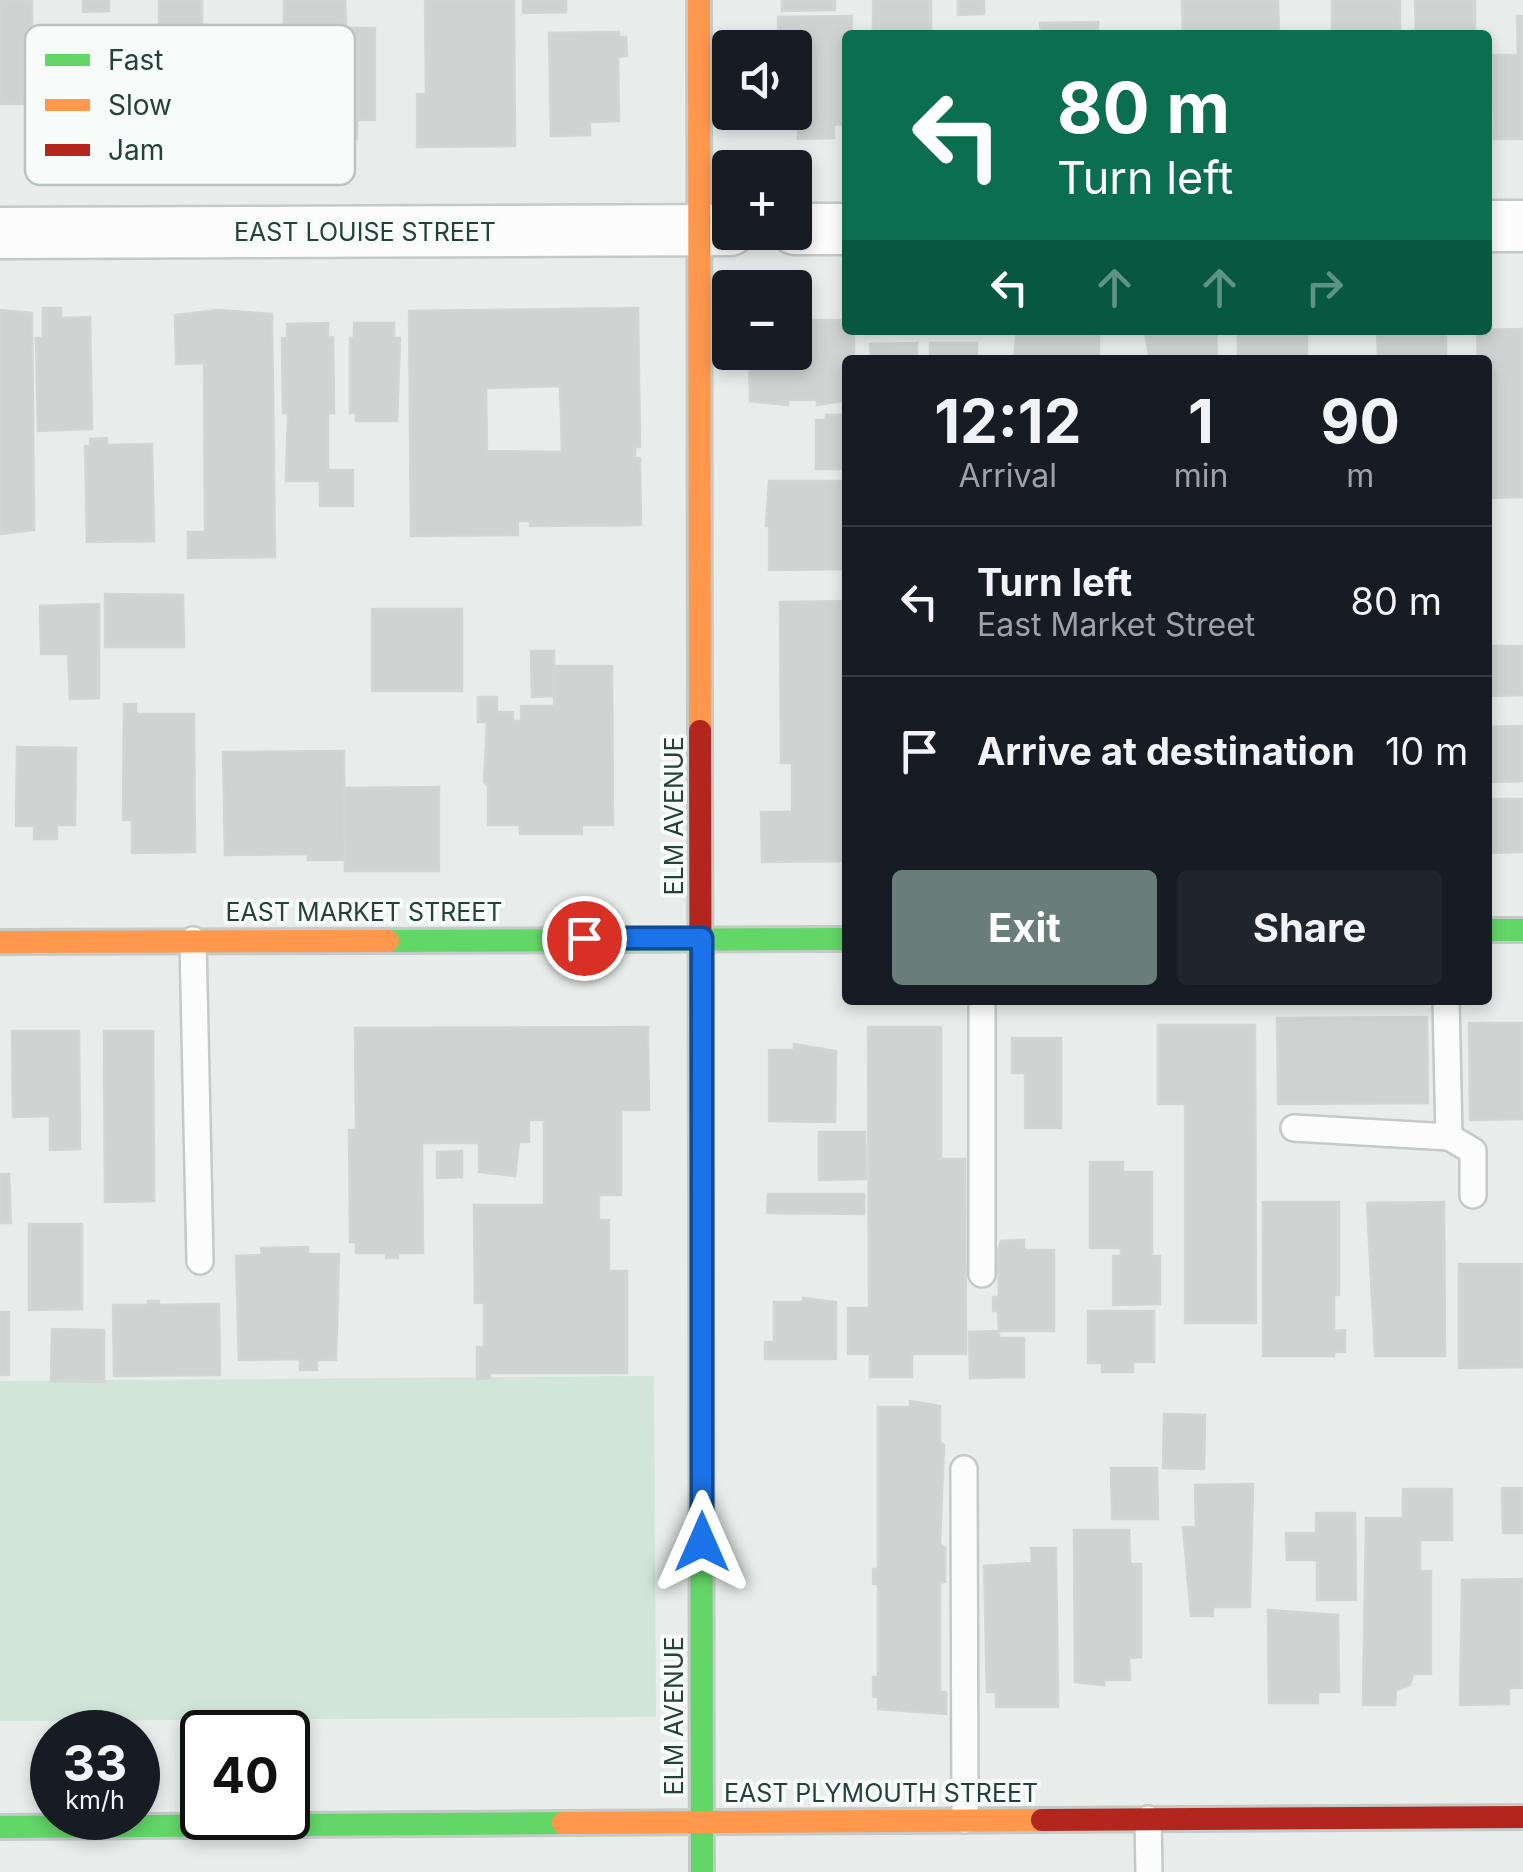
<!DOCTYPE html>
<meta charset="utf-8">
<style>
body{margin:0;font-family:Inter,sans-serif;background:#20242c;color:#f1f3f6;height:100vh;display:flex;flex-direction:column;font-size:38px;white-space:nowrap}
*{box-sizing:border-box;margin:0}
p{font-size:32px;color:#9ea1a6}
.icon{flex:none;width:55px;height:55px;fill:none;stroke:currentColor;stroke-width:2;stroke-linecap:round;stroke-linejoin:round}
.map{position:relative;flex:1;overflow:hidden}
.details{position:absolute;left:842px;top:355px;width:650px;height:650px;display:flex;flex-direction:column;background:#171b24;border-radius:10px;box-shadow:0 5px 15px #0003}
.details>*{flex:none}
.hud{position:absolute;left:842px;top:30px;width:650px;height:305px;border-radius:10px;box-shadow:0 5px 15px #0003;background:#0b6e4f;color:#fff;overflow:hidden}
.controls{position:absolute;left:712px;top:30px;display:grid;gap:20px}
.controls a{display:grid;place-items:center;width:100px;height:100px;border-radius:10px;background:#171b24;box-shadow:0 5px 15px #0003;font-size:50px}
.speed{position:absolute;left:30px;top:1710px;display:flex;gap:20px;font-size:50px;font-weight:700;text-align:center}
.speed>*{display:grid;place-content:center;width:130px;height:130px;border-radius:50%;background:#171b24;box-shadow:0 5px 15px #0003;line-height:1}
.speed small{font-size:25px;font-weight:400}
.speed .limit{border:5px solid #111;border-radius:15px;background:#fff;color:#111}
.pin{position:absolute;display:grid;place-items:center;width:85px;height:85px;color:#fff;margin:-42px;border:5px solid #fff;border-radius:50%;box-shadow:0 2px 10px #0007}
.me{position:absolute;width:110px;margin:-55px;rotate:0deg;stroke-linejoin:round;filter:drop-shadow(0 0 8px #0008)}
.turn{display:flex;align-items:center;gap:35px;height:210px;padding:0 50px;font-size:45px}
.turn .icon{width:130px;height:130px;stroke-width:2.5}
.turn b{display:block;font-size:70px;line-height:85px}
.lanes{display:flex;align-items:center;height:95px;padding:0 50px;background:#0003;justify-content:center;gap:50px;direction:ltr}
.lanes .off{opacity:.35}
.eta{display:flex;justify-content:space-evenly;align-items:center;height:170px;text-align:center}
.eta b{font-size:60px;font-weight:700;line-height:70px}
.cta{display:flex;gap:20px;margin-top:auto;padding:20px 50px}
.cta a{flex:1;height:115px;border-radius:10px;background:#697e78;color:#fff;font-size:40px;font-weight:700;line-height:115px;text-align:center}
.cta a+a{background:#20242c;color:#f1f3f6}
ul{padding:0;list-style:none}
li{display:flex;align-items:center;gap:30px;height:150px;padding:0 50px;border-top:2px solid #363941}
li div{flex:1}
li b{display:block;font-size:38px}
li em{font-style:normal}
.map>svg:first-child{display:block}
.green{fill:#d1e6d8}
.building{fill:#cfd4d2;stroke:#d1d6d4;stroke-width:2.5;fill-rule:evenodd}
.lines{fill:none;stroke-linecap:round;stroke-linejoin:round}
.lane-casing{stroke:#c5cac8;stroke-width:30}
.street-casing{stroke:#c5cac8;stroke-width:55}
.fast-casing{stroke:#c3cbc8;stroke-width:28}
.slow-casing{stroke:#c3cbc8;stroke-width:28}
.jam-casing{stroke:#c3cbc8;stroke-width:28}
.lane{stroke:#fcfcfc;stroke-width:25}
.street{stroke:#fcfcfc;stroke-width:50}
.fast{stroke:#63d668;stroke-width:22}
.slow{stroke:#ff974d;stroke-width:22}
.jam{stroke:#b3261e;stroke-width:22}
.route-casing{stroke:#114b97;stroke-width:25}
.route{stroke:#1a73e8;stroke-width:18}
.labels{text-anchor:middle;stroke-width:8;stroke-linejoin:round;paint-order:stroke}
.street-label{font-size:25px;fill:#24423a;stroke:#f7fbf9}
.key{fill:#f7fbf9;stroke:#b8c4c0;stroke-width:2.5}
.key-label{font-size:28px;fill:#24423a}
</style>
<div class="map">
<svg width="1523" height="1872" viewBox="0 0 1523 1872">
<rect width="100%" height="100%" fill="#e8edeb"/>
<polygon class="green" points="654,1376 656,1717 0,1721 0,1381"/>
<g class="building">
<polygon points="0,0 32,0 33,104 0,104"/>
<polygon points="83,0 109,0 109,11 83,12"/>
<polygon points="159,0 202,0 202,25 211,25 211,44 218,44 218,109 210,109 210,126 167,126 167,112 161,112 165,27 159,27"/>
<polygon points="284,0 345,0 346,28 375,28 375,120 357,120 357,139 311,139 311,121 283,122"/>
<polygon points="425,0 514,0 515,146 417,147 417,94 426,94"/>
<polygon points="523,0 566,0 566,12 523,13"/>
<polygon points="782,0 835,0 835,10 782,11"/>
<rect x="873" y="0" width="58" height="35"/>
<polygon points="958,0 984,0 984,14 958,15"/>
<polygon points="1182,0 1278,0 1279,35 1183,35"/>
<rect x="1332" y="0" width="68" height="35"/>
<polygon points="1415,0 1475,0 1475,35 1416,35"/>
<polygon points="852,16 852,35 848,35 848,124 834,125 834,138 798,139 798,124 775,124 775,112 795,112 795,48 778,48 778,17"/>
<polygon points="1517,16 1523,16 1523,139 1494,139 1493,55 1518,55"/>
<polygon points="1098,22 1098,35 1041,35 1040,23"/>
<polygon points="619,32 619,37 626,37 627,56 618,57 619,121 590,122 590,135 551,136 549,33"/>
<polygon points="43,308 61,308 61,318 90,317 92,429 38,431 36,338 43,338"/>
<path d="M638 308 640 447H635V458H640L641 525 530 526V521H518V535L411 536 409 311ZM560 386 562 452 487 451 486 388Z"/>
<polygon points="0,310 32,313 34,530 0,534"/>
<polygon points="218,310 272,314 275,557 188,558 188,532 205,532 204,363 176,364 175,315"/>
<polygon points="812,320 848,320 848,330 854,330 854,360 848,360 848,400 817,405 817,400 788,400 788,405 750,401 749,352 795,352 795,323"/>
<polygon points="328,323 328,338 333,337 334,413 328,413 328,470 353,470 353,506 320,506 320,481 286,481 288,413 283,413 282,338 287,338 287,324"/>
<polygon points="354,323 394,323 394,338 400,338 397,421 356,421 356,413 350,413 350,338 354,338"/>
<polygon points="1523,329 1523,497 1488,498 1488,360 1478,360 1477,330"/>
<polygon points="1017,330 1099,330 1099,360 1014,360"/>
<polygon points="1149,330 1216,330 1217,360 1150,360 1145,333"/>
<polygon points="1377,330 1446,330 1446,359 1455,360 1378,360"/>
<polygon points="1238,332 1307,333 1307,360 1238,360"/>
<polygon points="917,343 917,360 871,360 870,344"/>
<rect x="930" y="343" width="47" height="17"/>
<polygon points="826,415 844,415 848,420 848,469 816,469 816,420 826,420"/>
<polygon points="107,438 107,445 152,444 154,541 87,542 85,446 90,446 90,439"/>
<polygon points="769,481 848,481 848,569 769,570 769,526 766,526"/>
<polygon points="105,594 183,595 184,647 105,647"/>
<polygon points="848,601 848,861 762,862 761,812 792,812 792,763 781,763 780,602"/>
<polygon points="99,604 99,698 70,699 68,654 41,654 40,606"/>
<rect x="372" y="609" width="90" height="82"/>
<polygon points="1488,646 1523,646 1523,695 1488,696"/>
<polygon points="531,651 554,651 554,696 532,697"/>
<polygon points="554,666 612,666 613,825 582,825 582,834 520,834 520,825 488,825 488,786 484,782 487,722 478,722 478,697 497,697 497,712 513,712 513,721 521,721 521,706 554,706"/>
<polygon points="124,704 136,704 136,714 194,714 195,852 132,853 132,820 123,820"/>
<polygon points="1523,726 1523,781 1488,782 1488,727"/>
<polygon points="17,747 76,748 75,825 57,825 57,839 34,839 34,826 16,826"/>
<polygon points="344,751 345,860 308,860 308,854 225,855 223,752"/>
<polygon points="439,787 439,871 345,871 344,788"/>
<polygon points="1488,799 1523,799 1523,852 1488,853"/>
<polygon points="1427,1017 1428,1103 1278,1104 1277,1018"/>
<polygon points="1469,1023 1523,1023 1523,1119 1470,1120"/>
<polygon points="1158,1025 1255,1025 1256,1323 1185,1323 1185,1104 1158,1104"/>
<polygon points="648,1027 649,1110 621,1110 621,1195 599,1195 599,1220 609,1220 609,1271 627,1271 627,1373 490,1373 490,1378 477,1379 477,1347 484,1347 484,1303 475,1303 474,1205 544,1205 544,1120 529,1120 529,1142 519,1142 515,1176 479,1172 479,1143 422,1143 423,1253 398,1253 398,1258 386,1258 386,1253 356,1253 356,1242 350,1242 349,1130 356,1130 355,1028"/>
<polygon points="868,1027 941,1027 941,1159 965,1159 966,1354 912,1354 912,1377 870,1377 870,1354 848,1354 848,1308 869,1308"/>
<polygon points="12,1031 79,1031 80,1149 50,1150 50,1116 13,1117"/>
<polygon points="104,1031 153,1031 154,1201 105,1202"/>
<polygon points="1012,1038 1061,1038 1061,1128 1025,1128 1025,1073 1012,1073"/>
<polygon points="794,1044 836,1051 835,1122 769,1121 769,1050 794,1050"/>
<polygon points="819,1132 865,1132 866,1179 819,1180"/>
<polygon points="462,1151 462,1177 437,1178 437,1152"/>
<polygon points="1090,1162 1123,1162 1123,1172 1152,1172 1152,1256 1160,1256 1160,1304 1113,1305 1113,1256 1121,1256 1121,1248 1090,1248"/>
<polygon points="0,1174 9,1174 11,1223 0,1223"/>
<polygon points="768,1194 864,1194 864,1214 767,1213"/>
<polygon points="1263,1202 1339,1202 1339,1295 1334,1295 1334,1331 1345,1330 1345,1352 1334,1352 1334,1356 1263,1356"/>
<polygon points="1444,1202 1445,1356 1375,1356 1367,1203"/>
<polygon points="29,1224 82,1224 82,1309 29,1310"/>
<polygon points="1024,1240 1024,1250 1054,1250 1054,1331 999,1331 998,1311 993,1311 993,1297 999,1297 998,1251 1001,1241"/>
<polygon points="308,1247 308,1254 339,1254 336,1360 317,1360 317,1370 300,1370 300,1359 239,1360 236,1256 262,1255 261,1248"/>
<polygon points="1459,1264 1523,1264 1523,1367 1459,1368"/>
<polygon points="803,1298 836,1302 836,1359 765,1359 765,1342 774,1342 774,1302 803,1302"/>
<polygon points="148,1301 159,1301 159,1305 219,1304 220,1375 114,1376 113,1305 148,1305"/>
<polygon points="1088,1311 1154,1311 1154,1362 1133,1362 1133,1372 1102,1372 1102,1363 1088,1363"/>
<rect x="0" y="1312" width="9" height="63"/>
<polygon points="52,1329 104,1330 104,1382 51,1381"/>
<polygon points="999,1331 999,1338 1024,1338 1024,1377 970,1378 969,1332"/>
<polygon points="910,1401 940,1406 940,1442 944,1445 940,1544 945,1548 945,1582 940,1583 940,1692 946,1692 946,1714 878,1709 878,1697 873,1697 873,1677 878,1677 878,1584 873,1584 873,1569 878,1569 878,1407 910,1407"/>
<polygon points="1164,1414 1205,1415 1204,1469 1163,1468"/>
<polygon points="1111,1468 1157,1468 1158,1519 1112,1519"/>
<polygon points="1253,1484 1250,1607 1213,1607 1213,1616 1191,1616 1183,1527 1196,1527 1195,1485"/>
<polygon points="1502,1488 1523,1488 1523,1533 1503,1533"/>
<polygon points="1403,1489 1452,1489 1452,1540 1420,1540 1420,1571 1431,1571 1431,1674 1413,1674 1410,1685 1396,1690 1395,1705 1363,1705 1366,1518 1403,1518"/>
<polygon points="1316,1513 1355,1513 1356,1600 1317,1600 1317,1560 1287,1560 1286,1533 1316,1533"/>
<polygon points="1074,1530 1129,1530 1130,1564 1141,1564 1141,1657 1129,1658 1130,1680 1104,1680 1104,1685 1075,1682"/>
<polygon points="1031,1548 1056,1548 1058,1707 996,1707 996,1692 987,1692 984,1566 1032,1563"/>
<polygon points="1523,1579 1523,1688 1509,1688 1509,1704 1460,1705 1462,1580"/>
<polygon points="1268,1610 1338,1615 1339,1692 1318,1692 1318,1703 1269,1703"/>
</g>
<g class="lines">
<g class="lane-casing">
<g id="lane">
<polyline points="193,940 200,1261"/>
<polyline points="982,1000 982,1274"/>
<polyline points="1294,1128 1449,1137 1446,1000"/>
<polyline points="1449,1137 1473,1151 1473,1195"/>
<polyline points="964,1469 965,1820"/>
<polyline points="1148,1819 1149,1872"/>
</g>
</g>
<g class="street-casing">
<g id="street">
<polyline points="1488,226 1523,226"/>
<polyline points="795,229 848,229"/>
<polyline points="0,233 730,230"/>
</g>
</g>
<g class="fast-casing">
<g id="fast">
<polyline points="1488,930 1523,930"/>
<polyline points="388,941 848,939"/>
<polyline points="701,1210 702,1872"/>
<polyline points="0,1827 563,1823"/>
</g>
</g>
<g class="slow-casing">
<g id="slow">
<polyline points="699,0 700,731"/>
<polyline points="0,942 388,941"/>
<polyline points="563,1823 1042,1820"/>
</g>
</g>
<g class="jam-casing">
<g id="jam">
<polyline points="700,731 701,1210"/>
<polyline points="1042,1820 1523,1817"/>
</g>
</g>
<use href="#lane" class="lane"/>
<use href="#street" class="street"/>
<use href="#fast" class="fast"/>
<use href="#slow" class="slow"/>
<use href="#jam" class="jam"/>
</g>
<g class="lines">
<g class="route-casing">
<polyline id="route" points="584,938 702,938 702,1542"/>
</g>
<use href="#route" class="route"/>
</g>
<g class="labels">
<g class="street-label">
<text x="365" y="241">EAST LOUISE STREET</text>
<text transform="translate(674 816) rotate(-90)" y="9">ELM AVENUE</text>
<text x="364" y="921">EAST MARKET STREET</text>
<text transform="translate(674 1716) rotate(-90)" y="9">ELM AVENUE</text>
<text x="881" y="1802">EAST PLYMOUTH STREET</text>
</g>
</g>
<rect x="25" y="25" width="330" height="160" rx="15" class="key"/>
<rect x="45" y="54" width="45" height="12" fill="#63d668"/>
<rect x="45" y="99" width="45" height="12" fill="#ff974d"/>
<rect x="45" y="144" width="45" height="12" fill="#b3261e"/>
<g class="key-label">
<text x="108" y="70">Fast</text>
<text x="108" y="115">Slow</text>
<text x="108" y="160">Jam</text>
</g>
</svg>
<div class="controls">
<a><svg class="icon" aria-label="sound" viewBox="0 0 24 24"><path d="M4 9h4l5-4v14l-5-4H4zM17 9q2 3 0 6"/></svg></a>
<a>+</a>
<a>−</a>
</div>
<div class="speed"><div>33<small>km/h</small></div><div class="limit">40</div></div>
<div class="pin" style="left:584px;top:938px;background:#d93025"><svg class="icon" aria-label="arrive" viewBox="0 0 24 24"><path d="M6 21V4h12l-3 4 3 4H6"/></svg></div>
<svg class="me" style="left:702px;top:1542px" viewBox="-20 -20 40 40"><path d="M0-17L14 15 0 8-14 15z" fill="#1a73e8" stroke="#fff" stroke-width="4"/></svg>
<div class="hud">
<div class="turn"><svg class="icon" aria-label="left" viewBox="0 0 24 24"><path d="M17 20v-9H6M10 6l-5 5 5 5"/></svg><div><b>80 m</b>Turn left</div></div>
<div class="lanes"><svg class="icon" aria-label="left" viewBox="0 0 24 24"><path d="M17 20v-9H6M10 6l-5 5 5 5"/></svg><svg class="icon off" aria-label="ahead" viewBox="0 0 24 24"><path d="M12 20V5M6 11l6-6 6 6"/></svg><svg class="icon off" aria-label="ahead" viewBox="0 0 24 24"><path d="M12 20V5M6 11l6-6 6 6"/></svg><svg class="icon off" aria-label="right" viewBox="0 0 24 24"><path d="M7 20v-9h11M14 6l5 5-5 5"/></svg></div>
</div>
<section class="details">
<div class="eta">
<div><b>12:12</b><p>Arrival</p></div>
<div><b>1</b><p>min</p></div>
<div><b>90</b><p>m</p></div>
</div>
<ul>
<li><svg class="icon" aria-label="left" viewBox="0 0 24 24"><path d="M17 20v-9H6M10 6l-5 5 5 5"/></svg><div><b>Turn left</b><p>East Market Street</p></div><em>80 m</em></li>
<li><svg class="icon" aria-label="arrive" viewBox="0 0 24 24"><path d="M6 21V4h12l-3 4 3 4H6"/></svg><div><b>Arrive at destination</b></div><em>10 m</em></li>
</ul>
<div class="cta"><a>Exit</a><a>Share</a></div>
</section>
</div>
